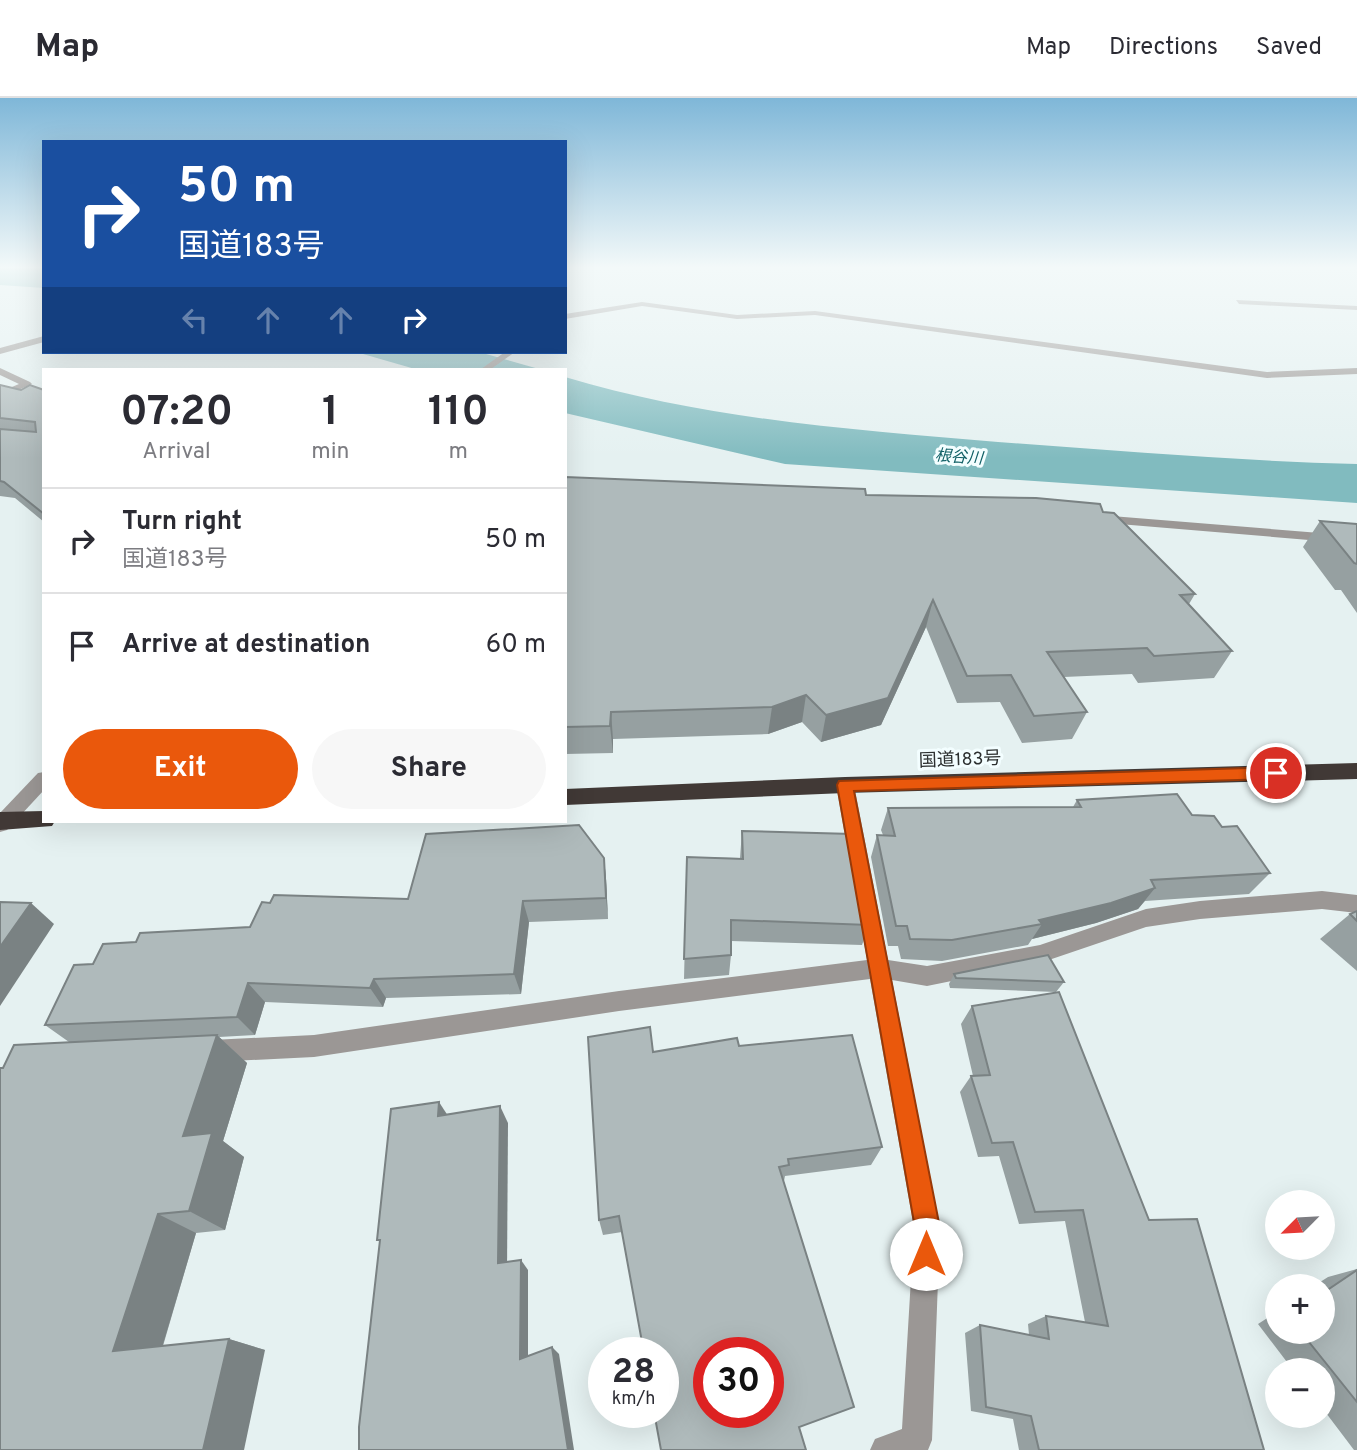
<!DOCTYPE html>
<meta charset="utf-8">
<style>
body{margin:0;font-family:Overpass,"Noto Sans JP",sans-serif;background:#f7f7f7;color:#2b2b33;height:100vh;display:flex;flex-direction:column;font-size:26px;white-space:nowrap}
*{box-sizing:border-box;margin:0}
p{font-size:23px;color:#7c7c81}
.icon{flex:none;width:38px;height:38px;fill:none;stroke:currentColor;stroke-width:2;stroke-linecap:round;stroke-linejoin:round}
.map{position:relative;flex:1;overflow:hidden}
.panel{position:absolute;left:42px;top:270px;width:525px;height:455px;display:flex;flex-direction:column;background:#fff;border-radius:0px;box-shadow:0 7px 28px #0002}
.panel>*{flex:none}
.guide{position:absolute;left:42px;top:42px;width:525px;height:214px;border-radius:0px;box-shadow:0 7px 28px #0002;background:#1a4fa0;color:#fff;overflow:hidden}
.needle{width:46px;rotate:246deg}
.tools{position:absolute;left:1265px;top:1092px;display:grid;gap:14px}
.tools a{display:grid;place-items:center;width:70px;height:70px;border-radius:50%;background:#fff;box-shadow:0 7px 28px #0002;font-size:35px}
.speed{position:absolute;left:588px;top:1239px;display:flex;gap:14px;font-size:35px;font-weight:700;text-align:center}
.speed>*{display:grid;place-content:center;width:91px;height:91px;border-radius:50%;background:#fff;box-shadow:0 7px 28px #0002;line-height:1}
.speed small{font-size:18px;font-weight:400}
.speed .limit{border:10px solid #d22;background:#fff;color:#111}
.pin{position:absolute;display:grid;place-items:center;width:60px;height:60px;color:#fff;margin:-30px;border:4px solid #fff;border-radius:50%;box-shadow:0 2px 7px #0007}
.me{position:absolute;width:77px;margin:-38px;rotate:0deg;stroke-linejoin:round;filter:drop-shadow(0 0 5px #0008)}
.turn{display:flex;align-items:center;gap:24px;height:147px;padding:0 21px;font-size:32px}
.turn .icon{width:91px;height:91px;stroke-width:2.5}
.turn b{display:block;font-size:49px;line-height:60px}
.lanes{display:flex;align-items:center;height:66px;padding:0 21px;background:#0003;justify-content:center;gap:35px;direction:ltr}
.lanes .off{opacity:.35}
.eta{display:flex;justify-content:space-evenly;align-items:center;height:119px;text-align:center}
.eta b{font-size:42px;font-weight:700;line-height:49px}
.primary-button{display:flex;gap:14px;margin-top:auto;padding:14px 21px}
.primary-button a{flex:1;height:80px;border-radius:42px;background:#ea580c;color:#fff;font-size:28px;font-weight:700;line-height:80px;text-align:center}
.primary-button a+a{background:#f7f7f7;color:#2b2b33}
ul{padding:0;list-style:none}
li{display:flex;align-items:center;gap:21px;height:105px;padding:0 21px;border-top:2px solid #e1e1e2}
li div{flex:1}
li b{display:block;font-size:26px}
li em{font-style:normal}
header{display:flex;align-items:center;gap:42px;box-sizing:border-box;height:98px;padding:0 35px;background:#fff;border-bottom:2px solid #e1e1e2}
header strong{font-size:33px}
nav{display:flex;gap:38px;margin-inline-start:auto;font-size:24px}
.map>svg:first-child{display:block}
.water{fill:#81bbbf}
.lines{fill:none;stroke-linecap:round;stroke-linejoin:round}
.minor{fill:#9b9795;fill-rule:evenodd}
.highway{fill:#413936;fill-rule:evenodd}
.wall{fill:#96a0a1}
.shaded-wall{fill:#7a8283}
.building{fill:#afbabb;stroke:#7a8283;stroke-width:2;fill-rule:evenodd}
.route{fill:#ea580c;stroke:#983908;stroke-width:2}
.labels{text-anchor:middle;stroke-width:6;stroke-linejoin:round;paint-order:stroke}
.far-water-label{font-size:16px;font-style:italic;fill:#106066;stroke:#f3feff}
.street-label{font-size:18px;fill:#2c3030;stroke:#f3feff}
</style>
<header>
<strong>Map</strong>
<nav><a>Map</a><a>Directions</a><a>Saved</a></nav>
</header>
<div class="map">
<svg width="1357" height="1352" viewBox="0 0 1357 1352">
<rect width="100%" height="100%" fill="#e5f1f1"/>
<g class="water">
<polygon points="0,170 44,170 44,190 0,187"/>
<polygon points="356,254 479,254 539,271 415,271"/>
<path d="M565 279C705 321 853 332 998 344 1118 353 1237 363 1357 366V405L785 366 565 315Z"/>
</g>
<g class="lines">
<g class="minor">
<polygon points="1236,202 1357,208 1357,212 1239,206"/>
<polygon points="642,204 737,217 815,213 1267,274 1357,270 1357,276 1267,280 815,217 737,221 642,208 565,221 565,216"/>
<polygon points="44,238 44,244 0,256 0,250"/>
<polygon points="505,254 515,254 491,271 481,271"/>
<polygon points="0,270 30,284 32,286 0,300 0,294 19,286 0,277"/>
<polygon points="1099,417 1357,438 1357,446 1095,424 1093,421"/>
<polygon points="44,674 44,692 7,732 0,734 0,715 38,675"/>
<polygon points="845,680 851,682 854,687 888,862 927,868 1040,847 1146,811 1200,803 1322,793 1357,797 1357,815 1322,811 1200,821 1146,829 1040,865 927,888 892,882 940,1130 932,1342 928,1352 870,1352 875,1341 902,1331 914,1130 870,881 619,913 314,959 211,964 203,961 199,953 203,945 211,942 314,937 619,893 867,862 836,687 839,682"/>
</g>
<g class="highway">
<polygon points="1357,665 1357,681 845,695 565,707 565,691 845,679"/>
<polygon points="44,713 44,723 55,723 52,728 0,732 0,714"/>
</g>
</g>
<g class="wall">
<polygon points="0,287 21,292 44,292 44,424 15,400 0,398"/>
<polygon points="565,379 866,397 1103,414 1195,496 1189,506 1232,553 1214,580 1138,585 1132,576 1064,579 1087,614 1072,641 1022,645 1000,604 957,605 926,529 881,627 821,644 802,624 768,636 613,641 613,655 565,656"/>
<polygon points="1320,423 1357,426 1357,515 1341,492 1335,492 1303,449"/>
<polygon points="1077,702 1192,717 1222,729 1270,775 1249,796 1145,803 1138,811 1096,825 1032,841 1028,847 942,863 901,861 898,848 888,848 871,759 877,737 883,737 881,732 888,710 1073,709"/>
<polygon points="742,733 869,827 862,847 731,843 731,857 729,877 684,881 687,759 740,760"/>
<polygon points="604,760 606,781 608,821 529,824 521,896 386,900 383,909 265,904 255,937 219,939 247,965 223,1043 244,1059 225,1132 196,1135 163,1248 229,1241 265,1252 0,1352 3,970 69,944 45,927 93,866 136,844 250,829 270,805 408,801"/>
<polygon points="1357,813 1357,873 1320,841 1350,816"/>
<polygon points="954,876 1064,884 1056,894 950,890 949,886"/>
<polygon points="972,908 1149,1122 1264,1352 1019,1352 1013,1321 971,1313 965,1235 980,1227 1029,1237 1028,1226 1046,1218 1085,1224 1065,1123 1019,1126 999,1058 978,1059 960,994 971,978 973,978 961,926"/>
<polygon points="739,948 882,1049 871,1067 785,1078 784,1083 622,1134 603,1137 599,1122 653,954"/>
<polygon points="1357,1171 1357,1352 1354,1352 1323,1311 1323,1272 1293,1272 1258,1226 1278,1213 1278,1234 1323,1234 1323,1188 1314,1188 1328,1179"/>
</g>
<g class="shaded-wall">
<polygon points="933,502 926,529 881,627 821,644 826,617"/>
<polygon points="806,597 802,624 768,636 772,609"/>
<polygon points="611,614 613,641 613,655 610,628"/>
<polygon points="604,760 606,781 608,821 606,800"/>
<polygon points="1155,790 1138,811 1096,825 1032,841 1042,826 1039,822"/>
<polygon points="523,803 529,824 521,896 514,876"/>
<polygon points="31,805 54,826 0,908 0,849"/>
<polygon points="374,881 386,900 383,909 370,890"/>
<polygon points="248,885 265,904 255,937 237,919"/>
<polygon points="217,937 247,965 223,1043 244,1059 225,1132 189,1113 183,1038"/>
<polygon points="439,1004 450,1021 438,1018"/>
<polygon points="500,1008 508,1025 507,1175 498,1165"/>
<polygon points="158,1116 196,1135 158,1263 113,1253"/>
<polygon points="521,1162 528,1172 528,1267 520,1261"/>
<polygon points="229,1241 265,1252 244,1352 203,1352"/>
<polygon points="552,1249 559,1256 574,1352 568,1352"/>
</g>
<g class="building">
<polygon points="0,287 21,292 30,287 44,292 44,416 4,384 0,383 0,331 36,334 35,324 0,320"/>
<polygon points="565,379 865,391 866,397 1036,400 1100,406 1103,414 1114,415 1195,496 1180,497 1232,553 1154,558 1147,550 1047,554 1087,614 1034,618 1011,577 967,578 933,502 888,600 826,617 806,597 772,609 611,614 610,628 565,629"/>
<polygon points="1320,423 1357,426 1357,466 1354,465"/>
<polygon points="1177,696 1192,717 1214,718 1222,729 1237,728 1270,775 1151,782 1155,790 1111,805 1039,822 1042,826 952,842 910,841 907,828 896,828 877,737 895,738 888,710 1081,709 1077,702"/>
<polygon points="579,727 604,760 606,800 523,803 514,876 374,881 370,890 248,885 237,919 45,927 74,867 93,866 103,846 136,844 140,835 250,829 262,804 270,805 274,797 408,801 426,736"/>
<polygon points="742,733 852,736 869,827 731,822 731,857 684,861 687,759 743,761"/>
<polygon points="0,804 31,805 0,849"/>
<polygon points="1357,813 1357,823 1350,816"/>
<polygon points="1048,857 1064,884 956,880 954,876"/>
<polygon points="1059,894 1149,1122 1197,1121 1264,1352 1039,1352 1031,1318 986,1309 980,1227 1049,1241 1046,1218 1108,1228 1083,1112 1035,1114 1013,1044 992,1045 971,978 990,977 972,908"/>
<path d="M650 929 653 954 737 940 739 948 852 937 882 1049 788 1061 789 1067 779 1069 854 1309 799 1329 806 1352H661L654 1314H663V1255H644L619 1118 599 1122 588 939ZM709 1255H768V1314H709Z"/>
<polygon points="217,937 183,1038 212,1035 189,1113 158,1116 113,1253 229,1241 203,1352 0,1352 0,970 3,970 14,947"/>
<polygon points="439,1004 438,1018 500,1008 498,1165 521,1162 520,1261 552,1249 568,1352 359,1352 359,1329 380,1142 377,1142 391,1011"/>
<polygon points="1357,1172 1357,1304 1301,1234 1323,1234 1323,1195"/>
</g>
<linearGradient id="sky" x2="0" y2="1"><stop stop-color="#7fb7d8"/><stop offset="0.47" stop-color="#f3f9f9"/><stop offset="1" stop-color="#f3f9f9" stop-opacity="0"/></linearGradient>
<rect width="1357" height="360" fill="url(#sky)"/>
<polygon class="route" points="1276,669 1284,675 1276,681 854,693 940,1130 938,1156 935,1165 926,1168 917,1165 914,1156 915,1130 837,687 839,683"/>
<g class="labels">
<g class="far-water-label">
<text transform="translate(959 358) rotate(4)" y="6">根谷川</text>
</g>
<g class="street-label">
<text transform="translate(960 661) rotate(-2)" y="6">国道183号</text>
</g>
</g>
</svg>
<div class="tools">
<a><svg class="needle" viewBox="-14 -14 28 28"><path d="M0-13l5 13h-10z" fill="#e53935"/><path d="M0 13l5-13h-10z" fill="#7c7c81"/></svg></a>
<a>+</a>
<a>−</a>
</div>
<div class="speed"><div>28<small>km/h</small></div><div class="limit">30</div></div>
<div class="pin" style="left:1276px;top:675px;background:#d93025"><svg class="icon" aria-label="arrive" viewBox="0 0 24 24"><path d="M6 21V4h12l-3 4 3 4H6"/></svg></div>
<svg class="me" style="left:926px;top:1156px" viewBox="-20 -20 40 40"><circle r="19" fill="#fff"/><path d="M0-13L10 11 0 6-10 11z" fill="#ea580c"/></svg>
<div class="guide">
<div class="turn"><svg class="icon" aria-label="right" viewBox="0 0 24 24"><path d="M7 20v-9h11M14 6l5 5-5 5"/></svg><div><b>50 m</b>国道183号</div></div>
<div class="lanes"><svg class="icon off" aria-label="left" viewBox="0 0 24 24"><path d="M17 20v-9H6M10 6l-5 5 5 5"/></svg><svg class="icon off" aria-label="ahead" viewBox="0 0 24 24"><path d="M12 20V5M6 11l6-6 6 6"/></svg><svg class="icon off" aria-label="ahead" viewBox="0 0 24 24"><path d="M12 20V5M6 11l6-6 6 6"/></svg><svg class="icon" aria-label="right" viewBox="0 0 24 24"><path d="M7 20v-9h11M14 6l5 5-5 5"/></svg></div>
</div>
<section class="panel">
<div class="eta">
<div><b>07:20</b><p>Arrival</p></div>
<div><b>1</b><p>min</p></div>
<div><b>110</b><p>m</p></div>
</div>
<ul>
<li><svg class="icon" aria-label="right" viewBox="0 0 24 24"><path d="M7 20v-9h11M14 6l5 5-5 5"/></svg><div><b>Turn right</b><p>国道183号</p></div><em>50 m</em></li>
<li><svg class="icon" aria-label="arrive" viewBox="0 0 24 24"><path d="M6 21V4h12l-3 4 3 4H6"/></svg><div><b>Arrive at destination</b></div><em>60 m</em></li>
</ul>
<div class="primary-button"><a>Exit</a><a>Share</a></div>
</section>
</div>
